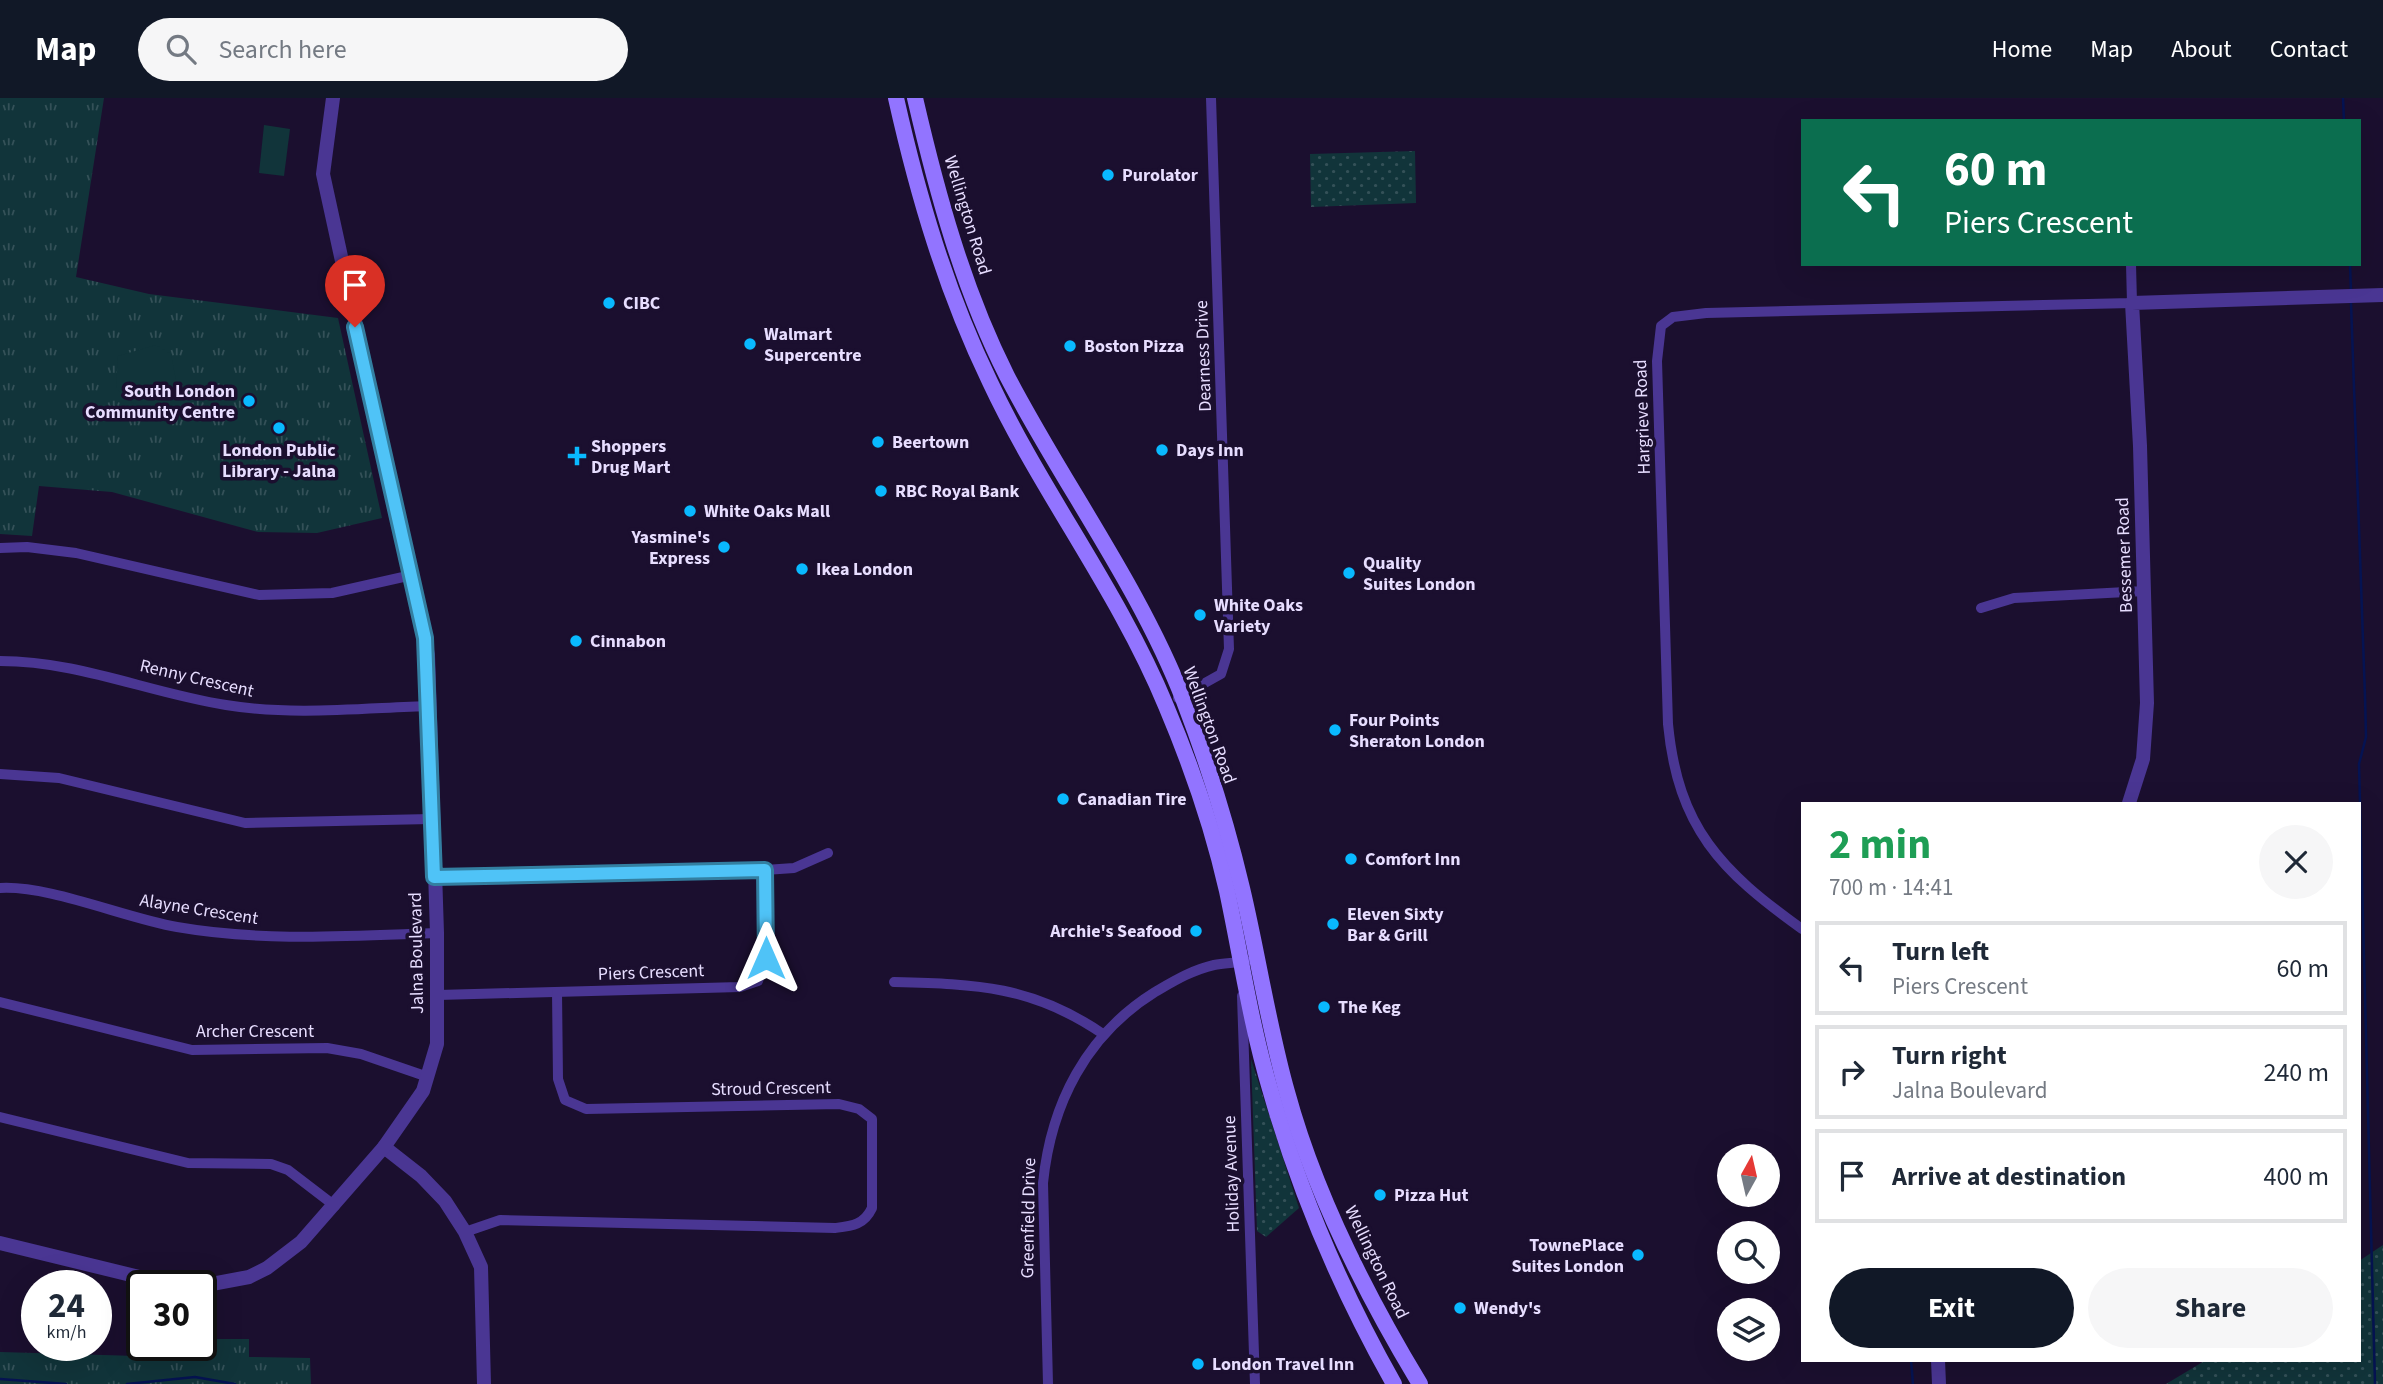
<!DOCTYPE html>
<meta charset="utf-8">
<style>
body{margin:0;font-family:"Source Sans 3",sans-serif;background:#f6f6f7;color:#1f2937;height:100vh;display:flex;flex-direction:column;font-size:26px;white-space:nowrap}
*{box-sizing:border-box;margin:0}
p{font-size:23px;color:#747a83}
.icon{flex:none;width:38px;height:38px;fill:none;stroke:currentColor;stroke-width:2;stroke-linecap:round;stroke-linejoin:round}
.map{position:relative;flex:1;overflow:hidden}
.details{position:absolute;left:1801px;top:704px;width:560px;height:560px;display:flex;flex-direction:column;background:#fff;border-radius:0px;box-shadow:0 7px 28px #0002}
.details>*{flex:none}
.top-card{position:absolute;left:1801px;top:21px;width:560px;height:147px;border-radius:0px;box-shadow:0 7px 28px #0002;background:#0b6e4f;color:#fff;overflow:hidden}
.needle{width:46px;rotate:8deg}
.buttons{position:absolute;left:1717px;top:1046px;display:grid;gap:14px}
.buttons a{display:grid;place-items:center;width:63px;height:63px;border-radius:50%;background:#fff;box-shadow:0 7px 28px #0002;font-size:35px}
.speed{position:absolute;left:21px;top:1172px;display:flex;gap:14px;font-size:35px;font-weight:700;text-align:center}
.speed>*{display:grid;place-content:center;width:91px;height:91px;border-radius:50%;background:#fff;box-shadow:0 7px 28px #0002;line-height:1}
.speed small{font-size:18px;font-weight:400}
.speed .limit{border:4px solid #111;border-radius:10px;background:#fff;color:#111}
.pin{position:absolute;display:grid;place-items:center;width:60px;height:60px;color:#fff;margin:-72px -30px;border-radius:50% 50% 50% 0;rotate:-45deg;box-shadow:0 0 7px #0007}
.pin .icon{rotate:45deg}
.me{position:absolute;width:77px;margin:-38px;rotate:0deg;stroke-linejoin:round;filter:drop-shadow(0 0 5px #0008)}
.turn{display:flex;align-items:center;gap:24px;height:147px;padding:0 28px;font-size:32px}
.turn .icon{width:91px;height:91px;stroke-width:2.5}
.turn b{display:block;font-size:49px;line-height:60px}
.round{display:grid;place-items:center;flex:none;width:74px;height:74px;border-radius:37px;background:#f6f6f7}
.overview{display:flex;align-items:center;justify-content:space-between;height:119px;padding:0 28px}
h1{font-size:42px;font-weight:700;line-height:52px;color:#1e9e55}
.button{display:flex;gap:14px;margin-top:auto;padding:14px 28px}
.button a{flex:1;height:80px;border-radius:42px;background:#111827;color:#fff;font-size:28px;font-weight:700;line-height:80px;text-align:center}
.button a+a{background:#f6f6f7;color:#1f2937}
ul{padding:0;list-style:none}
li{display:flex;align-items:center;gap:21px;height:94px;margin:0 14px 10px;padding:0 14px;border:4px solid #e0e1e3;border-radius:0px}
li div{flex:1}
li b{display:block;font-size:26px}
li em{font-style:normal}
header{display:flex;align-items:center;gap:42px;box-sizing:border-box;height:98px;padding:0 35px;background:#111827;color:#fff}
header strong{font-size:33px}
nav{display:flex;gap:38px;margin-inline-start:auto;font-size:24px}
.search{width:490px;height:63px;background:#f6f6f7;display:flex;align-items:center;gap:18px;box-sizing:border-box;padding:0 24px;border-radius:38px;color:#747a83;font-size:26px}
.map>svg:first-child{display:block}
.grass{fill:url(#grass-dots)}
.park{fill:url(#park-tufts)}
.garden{fill:#11343a}
.lines{fill:none;stroke-linecap:round;stroke-linejoin:round}
.stream{stroke:#051352;stroke-width:2.5}
.minor{stroke:#4a3693;stroke-width:10}
.tertiary{stroke:#4a3693;stroke-width:14}
.secondary{stroke:#9274ff;stroke-width:16}
.route-casing{stroke:#337fa1;stroke-width:18}
.route{stroke:#4fc3f7;stroke-width:12}
.poi-dot{fill:#09b9ff;stroke:#1b0f2f;stroke-width:2.5}
.labels{text-anchor:middle;stroke-width:7;stroke-linejoin:round;paint-order:stroke}
.poi-label{font-size:18px;font-weight:bold;fill:#e7ddff;stroke:#1b0f2f;text-anchor:start}
.street-label{font-size:18px;fill:#e7ddff;stroke:#1b0f2f}
</style>
<header>
<strong>Map</strong>
<div class="search"><svg class="icon" aria-label="search" viewBox="0 0 24 24"><circle cx="10" cy="10" r="6"/><path d="M15 15l6 6"/></svg>Search here</div>
<nav><a>Home</a><a>Map</a><a>About</a><a>Contact</a></nav>
</header>
<div class="map">
<svg width="2383" height="1286" viewBox="0 0 2383 1286">
<defs>
<pattern id="grass-dots" width="8" height="8" patternUnits="userSpaceOnUse" patternTransform="scale(1.75)"><rect width="8" height="8" fill="#11343a"/><path d="M2 2h.1M6 6h.1" fill="none" stroke="#345158" stroke-width="1.8" stroke-linecap="round"/></pattern>
<pattern id="park-tufts" width="24" height="20" patternUnits="userSpaceOnUse" patternTransform="scale(1.75)"><rect width="24" height="20" fill="#11343a"/><path d="M3 7l-1-3M5 7V3M7 7l1-3M15 17l-1-3M17 17v-4M19 17l1-3" fill="none" stroke="#345158"/></pattern>
</defs>
<rect width="100%" height="100%" fill="#1b0f2f"/>
<g class="grass">
<polygon points="1415,53 1416,105 1311,109 1310,56"/>
<polygon points="1251,961 1299,1110 1266,1139 1257,1133"/>
<polygon points="2383,1147 2383,1286 2166,1286 2206,1262 2359,1262 2359,1163"/>
</g>
<g class="park">
<polygon points="0,0 104,0 76,179 149,196 338,220 382,420 317,435 258,434 112,394 39,388 32,438 0,436"/>
<polygon points="201,1241 249,1241 249,1259 310,1260 311,1286 0,1286 0,1254 137,1258 139,1242 142,1242 142,1248 201,1248"/>
</g>
<g class="garden">
<polygon points="264,27 290,31 284,78 259,75"/>
<path d="M156 247 171 256 178 293C157 314 133 314 116 289L118 258Z"/>
</g>
<g class="lines">
<g class="stream">
<polyline points="2343,0 2344,23"/>
<polyline points="2350,166 2351,194"/>
<polyline points="2351,205 2365,598 2366,639 2359,666 2375,1286"/>
<polyline points="1911,1262 1913,1286"/>
<polyline points="0,1281 66,1286"/>
<polyline points="127,1286 195,1279 235,1286"/>
</g>
<g class="minor">
<polyline points="0,450 27,449 76,455 259,497 332,495 412,477"/>
<polyline points="1981,510 2014,500 2145,493"/>
<path d="M0 563C79 563 149 595 226 607 293 618 363 610 430 608"/>
<polyline points="1178,600 1221,576 1229,551 1211,0"/>
<polyline points="0,676 59,680 245,725 431,721"/>
<polyline points="765,772 794,770 828,755"/>
<polyline points="434,779 765,772 766,860 758,883 740,889 438,897"/>
<path d="M0 790C49 787 125 820 177 829 263 844 349 838 437 835"/>
<path d="M1802 831C1721 773 1678 730 1668 626L1657 263 1661 228 1673 219 1706 215 2132 205 2131 166"/>
<path d="M894 884C977 886 1033 888 1103 936"/>
<polyline points="1242,898 1255,1286"/>
<polyline points="0,904 192,952 327,950 361,956 428,979"/>
<polyline points="0,1019 188,1065 271,1066 288,1072 335,1108"/>
<path d="M465 1134 500 1122 835 1130C852 1128 864 1127 872 1110V1021L859 1011 839 1006 586 1011 565 1002 558 981 557 894"/>
<path d="M1048 1286 1043 1085C1051 1006 1086 937 1155 894 1174 883 1192 872 1214 867 1224 865 1235 865 1246 863"/>
</g>
<g class="tertiary">
<polyline points="2129,705 2143,661 2147,605 2140,348 2132,205 2383,197"/>
<polyline points="384,1049 421,1078 445,1103 465,1134 481,1169 484,1286"/>
<polyline points="0,1145 176,1188"/>
<polyline points="201,1188 249,1179 267,1170 301,1144 384,1049 423,993 437,946 437,835 428,557 323,76 333,0"/>
<polyline points="1938,1262 1939,1286"/>
</g>
<g class="secondary">
<path d="M896 0C918 98 946 193 990 284 1042 395 1119 494 1166 608 1191 667 1213 731 1227 793 1241 859 1251 927 1270 991 1299 1093 1342 1194 1394 1286"/>
<path d="M915 0C937 95 963 191 1007 278 1063 386 1140 489 1184 603 1207 663 1227 727 1242 790 1258 857 1268 927 1287 994 1315 1097 1365 1195 1420 1286"/>
</g>
</g>
<g class="lines">
<g class="route-casing">
<polyline id="route" points="355,229 425,540 434,779 765,772 766,860"/>
</g>
<use href="#route" class="route"/>
</g>
<g class="poi-dot">
<circle cx="1108" cy="77" r="7"/>
<circle cx="609" cy="205" r="7"/>
<circle cx="750" cy="246" r="7"/>
<circle cx="1070" cy="248" r="7"/>
<circle cx="249" cy="303" r="7"/>
<circle cx="279" cy="330" r="7"/>
<circle cx="878" cy="344" r="7"/>
<circle cx="1162" cy="352" r="7"/>
<path d="M573.5 347.5h7v7h7v7h-7v7h-7v-7h-7v-7h7z"/>
<circle cx="881" cy="393" r="7"/>
<circle cx="690" cy="413" r="7"/>
<circle cx="724" cy="449" r="7"/>
<circle cx="802" cy="471" r="7"/>
<circle cx="1349" cy="475" r="7"/>
<circle cx="1200" cy="517" r="7"/>
<circle cx="576" cy="543" r="7"/>
<circle cx="1335" cy="632" r="7"/>
<circle cx="1063" cy="701" r="7"/>
<circle cx="1351" cy="761" r="7"/>
<circle cx="1333" cy="826" r="7"/>
<circle cx="1196" cy="833" r="7"/>
<circle cx="1324" cy="909" r="7"/>
<circle cx="1380" cy="1097" r="7"/>
<circle cx="1638" cy="1157" r="7"/>
<circle cx="1460" cy="1210" r="7"/>
<circle cx="1198" cy="1266" r="7"/>
</g>
<g class="labels">
<g class="poi-label">
<text x="1122" y="83">Purolator</text>
<text x="623" y="211">CIBC</text>
<text x="764" y="242">Walmart<tspan x="764" dy="21">Supercentre</tspan></text>
<text x="1084" y="254">Boston Pizza</text>
<text x="235" y="299" text-anchor="end">South London<tspan x="235" dy="21">Community Centre</tspan></text>
<text x="892" y="350">Beertown</text>
<text x="591" y="354">Shoppers<tspan x="591" dy="21">Drug Mart</tspan></text>
<text x="279" y="358" text-anchor="middle">London Public<tspan x="279" dy="21">Library - Jalna</tspan></text>
<text x="1176" y="358">Days Inn</text>
<text x="895" y="399">RBC Royal Bank</text>
<text x="704" y="419">White Oaks Mall</text>
<text x="710" y="445" text-anchor="end">Yasmine's<tspan x="710" dy="21">Express</tspan></text>
<text x="1363" y="471">Quality<tspan x="1363" dy="21">Suites London</tspan></text>
<text x="816" y="477">Ikea London</text>
<text x="1214" y="513">White Oaks<tspan x="1214" dy="21">Variety</tspan></text>
<text x="590" y="549">Cinnabon</text>
<text x="1349" y="628">Four Points<tspan x="1349" dy="21">Sheraton London</tspan></text>
<text x="1077" y="707">Canadian Tire</text>
<text x="1365" y="767">Comfort Inn</text>
<text x="1347" y="822">Eleven Sixty<tspan x="1347" dy="21">Bar &amp; Grill</tspan></text>
<text x="1182" y="839" text-anchor="end">Archie's Seafood</text>
<text x="1338" y="915">The Keg</text>
<text x="1394" y="1103">Pizza Hut</text>
<text x="1624" y="1153" text-anchor="end">TownePlace<tspan x="1624" dy="21">Suites London</tspan></text>
<text x="1474" y="1216">Wendy's</text>
<text x="1212" y="1272">London Travel Inn</text>
</g>
<g class="street-label">
<text transform="translate(968 117) rotate(73)" y="6">Wellington Road</text>
<text transform="translate(1203 258) rotate(-92)" y="6">Dearness Drive</text>
<text transform="translate(1642 319) rotate(-92)" y="6">Hargrieve Road</text>
<text transform="translate(2124 457) rotate(-92)" y="6">Bessemer Road</text>
<text transform="translate(197 580) rotate(13)" y="6">Renny Crescent</text>
<text transform="translate(1210 627) rotate(70)" y="6">Wellington Road</text>
<text transform="translate(199 811) rotate(9)" y="6">Alayne Crescent</text>
<text transform="translate(416 855) rotate(-91)" y="6">Jalna Boulevard</text>
<text transform="translate(651 874) rotate(-2)" y="6">Piers Crescent</text>
<text x="255" y="939">Archer Crescent</text>
<text transform="translate(771 990) rotate(-1)" y="6">Stroud Crescent</text>
<text transform="translate(1231 1076) rotate(-92)" y="6">Holiday Avenue</text>
<text transform="translate(1028 1120) rotate(-89)" y="6">Greenfield Drive</text>
<text transform="translate(1377 1164) rotate(64)" y="6">Wellington Road</text>
</g>
</g>
</svg>
<div class="buttons">
<a><svg class="needle" viewBox="-14 -14 28 28"><path d="M0-13l5 13h-10z" fill="#e53935"/><path d="M0 13l5-13h-10z" fill="#747a83"/></svg></a>
<a><svg class="icon" aria-label="search" viewBox="0 0 24 24"><circle cx="10" cy="10" r="6"/><path d="M15 15l6 6"/></svg></a>
<a><svg class="icon" aria-label="layers" viewBox="0 0 24 24"><path d="M12 4l9 5-9 5-9-5zM3 14l9 5 9-5"/></svg></a>
</div>
<div class="speed"><div>24<small>km/h</small></div><div class="limit">30</div></div>
<div class="pin" style="left:355px;top:229px;background:#d93025"><svg class="icon" aria-label="arrive" viewBox="0 0 24 24"><path d="M6 21V4h12l-3 4 3 4H6"/></svg></div>
<svg class="me" style="left:766px;top:860px" viewBox="-20 -20 40 40"><path d="M0-17L14 15 0 8-14 15z" fill="#4fc3f7" stroke="#fff" stroke-width="4"/></svg>
<div class="top-card">
<div class="turn"><svg class="icon" aria-label="left" viewBox="0 0 24 24"><path d="M17 20v-9H6M10 6l-5 5 5 5"/></svg><div><b>60 m</b>Piers Crescent</div></div>
</div>
<section class="details">
<div class="overview"><div><h1>2 min</h1><p>700 m · 14:41</p></div><a class="round"><svg class="icon" aria-label="close" viewBox="0 0 24 24"><path d="M6 6l12 12M18 6L6 18"/></svg></a></div>
<ul>
<li><svg class="icon" aria-label="left" viewBox="0 0 24 24"><path d="M17 20v-9H6M10 6l-5 5 5 5"/></svg><div><b>Turn left</b><p>Piers Crescent</p></div><em>60 m</em></li>
<li><svg class="icon" aria-label="right" viewBox="0 0 24 24"><path d="M7 20v-9h11M14 6l5 5-5 5"/></svg><div><b>Turn right</b><p>Jalna Boulevard</p></div><em>240 m</em></li>
<li><svg class="icon" aria-label="arrive" viewBox="0 0 24 24"><path d="M6 21V4h12l-3 4 3 4H6"/></svg><div><b>Arrive at destination</b></div><em>400 m</em></li>
</ul>
<div class="button"><a>Exit</a><a>Share</a></div>
</section>
</div>
